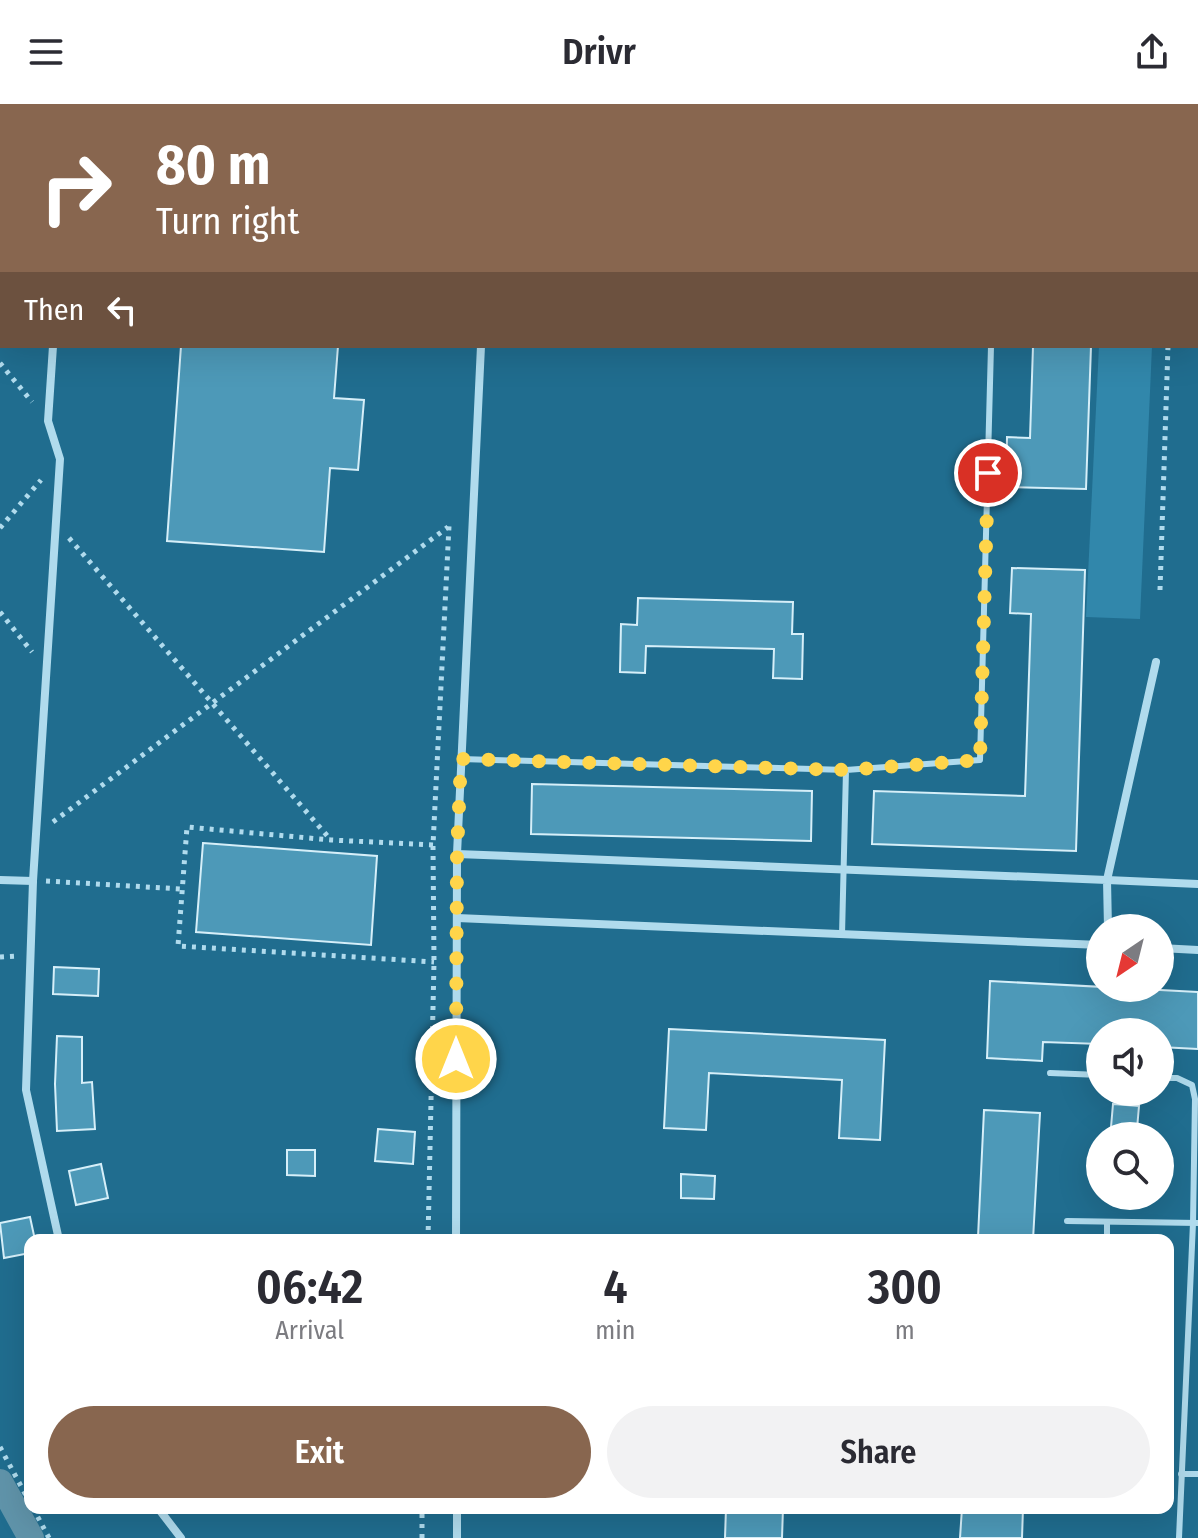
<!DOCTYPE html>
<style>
body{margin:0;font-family:"Fira Sans Condensed",sans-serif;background:#f2f2f3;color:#2b2b33;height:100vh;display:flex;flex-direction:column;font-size:30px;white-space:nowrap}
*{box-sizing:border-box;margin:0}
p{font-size:26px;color:#7c7c81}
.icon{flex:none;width:44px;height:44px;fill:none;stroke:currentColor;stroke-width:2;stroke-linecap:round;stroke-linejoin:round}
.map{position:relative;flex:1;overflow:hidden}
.panel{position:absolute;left:24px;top:1130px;width:1150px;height:280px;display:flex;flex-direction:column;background:#fff;border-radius:16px;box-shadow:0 8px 32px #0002}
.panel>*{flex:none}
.hud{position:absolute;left:0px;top:0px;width:1198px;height:244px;box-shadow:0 8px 32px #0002;background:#88664f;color:#fff;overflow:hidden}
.needle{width:52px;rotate:215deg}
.fabs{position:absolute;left:1086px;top:810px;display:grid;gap:16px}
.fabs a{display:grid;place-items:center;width:88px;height:88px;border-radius:50%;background:#fff;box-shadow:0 8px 32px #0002;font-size:40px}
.pin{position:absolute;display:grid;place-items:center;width:68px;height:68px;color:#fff;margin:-34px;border:4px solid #fff;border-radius:50%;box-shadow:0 2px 8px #0007}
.me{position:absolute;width:88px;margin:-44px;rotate:0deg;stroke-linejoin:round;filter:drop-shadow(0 0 6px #0008)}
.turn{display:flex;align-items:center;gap:28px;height:168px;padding:0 24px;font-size:36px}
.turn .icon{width:104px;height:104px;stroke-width:2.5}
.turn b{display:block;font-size:56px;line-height:68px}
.then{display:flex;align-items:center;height:76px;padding:0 24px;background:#0003;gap:16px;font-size:30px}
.eta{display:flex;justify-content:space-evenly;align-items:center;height:136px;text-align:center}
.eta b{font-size:48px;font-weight:600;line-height:56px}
.button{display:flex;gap:16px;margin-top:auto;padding:16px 24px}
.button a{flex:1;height:92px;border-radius:48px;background:#88664f;color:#fff;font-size:32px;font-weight:600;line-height:92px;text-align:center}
.button a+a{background:#f2f2f3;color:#2b2b33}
header{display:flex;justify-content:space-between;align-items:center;height:104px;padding:0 24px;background:#fff;font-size:36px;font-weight:600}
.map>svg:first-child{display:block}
.green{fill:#3187ab}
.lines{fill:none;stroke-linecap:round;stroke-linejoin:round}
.canal{stroke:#6094aa;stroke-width:26}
.building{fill:#4d99b8;stroke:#d6eff9;stroke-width:2}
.path{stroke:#b0dbed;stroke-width:5;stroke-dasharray:4 6;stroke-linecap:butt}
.lane{stroke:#b0dbed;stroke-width:6}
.street{stroke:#b0dbed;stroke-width:8}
.secondary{stroke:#dcf0f9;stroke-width:16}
.route{stroke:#ffd54a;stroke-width:14;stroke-dasharray:0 25.2}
</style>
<header><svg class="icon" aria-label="menu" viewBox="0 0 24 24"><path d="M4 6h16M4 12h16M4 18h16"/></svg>Drivr<svg class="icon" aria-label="share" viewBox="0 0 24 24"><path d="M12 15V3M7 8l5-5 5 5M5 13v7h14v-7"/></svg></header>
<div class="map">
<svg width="1198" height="1434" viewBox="0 0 1198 1434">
<rect width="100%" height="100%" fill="#206d8f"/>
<polygon class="green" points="1099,242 1152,242 1140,515 1086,513"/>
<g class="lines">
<polyline class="canal" points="0,1378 31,1434"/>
</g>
<g class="building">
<polygon points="181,242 338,242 334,294 364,296 358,366 330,364 324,448 167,437"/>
<polygon points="1033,242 1091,242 1086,385 1006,383 1007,333 1030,334"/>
<polygon points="1012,464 1085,466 1076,747 872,740 874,687 1025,692 1031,510 1010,509"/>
<polygon points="638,494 793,498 792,530 803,530 802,575 773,574 774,545 646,542 645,569 620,568 621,520 637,521"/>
<polygon points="532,680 812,687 811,737 531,730"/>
<polygon points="203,739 377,752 371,841 196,828"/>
<polygon points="54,863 99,865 98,892 53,890"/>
<polygon points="990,877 1198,888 1198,945 1160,943 1160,928 1100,928 1100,940 1043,938 1042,957 987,954"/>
<polygon points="669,925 885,936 880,1036 839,1034 842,976 709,969 706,1026 664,1024"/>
<polygon points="57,932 82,933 82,979 92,978 95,1025 57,1027 55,980"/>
<polygon points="1113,1000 1139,1002 1137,1025 1111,1023"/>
<polygon points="984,1006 1040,1009 1033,1136 978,1133"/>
<polygon points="378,1025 415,1028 413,1060 375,1057"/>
<polygon points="287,1046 315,1046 315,1072 287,1071"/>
<polygon points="101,1060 108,1094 76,1101 69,1067"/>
<polygon points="681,1070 715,1072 714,1095 681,1094"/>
<polygon points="30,1113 35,1136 30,1136 30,1149 4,1154 0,1119"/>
<polygon points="726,1404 783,1404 782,1434 725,1434"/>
<polygon points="962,1404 1023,1404 1022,1434 960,1434"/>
</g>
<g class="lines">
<g class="path">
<polyline points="833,0 833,2"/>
<polyline points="732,2 733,0"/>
<polyline points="0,56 2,57"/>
<polyline points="0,259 32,298"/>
<polyline points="0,424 41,376"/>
<polyline points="69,434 330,735"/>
<polyline points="1160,486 1168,242"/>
<polyline points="0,508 32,548"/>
<polyline points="53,718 448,423"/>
<polyline points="433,741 331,736 187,723 178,842 434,858"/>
<polyline points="46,777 181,785"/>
<polyline points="0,853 17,852"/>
<polyline points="428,1136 434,858 433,741 449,422"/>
<polyline points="0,1343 30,1399"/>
<polyline points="33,1404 49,1434"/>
<polyline points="422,1434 422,1404"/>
</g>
<g class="lane">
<polyline points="332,0 332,2"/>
<polyline points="659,0 661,2"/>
<polyline points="933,2 933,0"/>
<polyline points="1023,2 1024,0"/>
<polyline points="1187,2 1188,0"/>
<polyline points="461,655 846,666"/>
<polyline points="842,831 846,666 980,656 991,242"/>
<polyline points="1050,969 1100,971"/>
<polyline points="1160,974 1177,974 1192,981 1195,995 1193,1119 1179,1434"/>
<polyline points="1067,1117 1198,1119"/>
<polyline points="1107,1136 1107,1118"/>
<polyline points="1181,1370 1198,1370"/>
</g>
<g class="street">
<polyline points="1177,2 1177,0"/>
<polyline points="53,242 48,317 60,355 33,777 26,986 59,1136"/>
<polyline points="1156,558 1107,776 1198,780"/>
<polyline points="457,750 1107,776 1108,824"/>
<polyline points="0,776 33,777"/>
<polyline points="457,814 1100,841"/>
<polyline points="1160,844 1198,846"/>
<polyline points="456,1136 457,750 481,242"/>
<polyline points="158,1404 181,1434"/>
<polyline points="457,1404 457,1434"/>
</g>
<g class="secondary">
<polyline points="0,13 2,13"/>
<polyline points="1196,61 1198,61"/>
</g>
</g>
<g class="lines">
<polyline class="route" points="456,955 457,750 461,655 846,666 980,656 988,369"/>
</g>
</svg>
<div class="fabs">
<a><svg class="needle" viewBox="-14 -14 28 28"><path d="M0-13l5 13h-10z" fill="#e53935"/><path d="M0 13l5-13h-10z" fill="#7c7c81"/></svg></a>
<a><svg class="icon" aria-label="sound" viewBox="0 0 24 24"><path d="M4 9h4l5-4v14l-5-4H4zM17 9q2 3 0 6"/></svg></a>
<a><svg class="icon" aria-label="search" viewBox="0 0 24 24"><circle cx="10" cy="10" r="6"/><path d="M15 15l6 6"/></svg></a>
</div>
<div class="pin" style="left:988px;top:369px;background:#d93025"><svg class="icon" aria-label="arrive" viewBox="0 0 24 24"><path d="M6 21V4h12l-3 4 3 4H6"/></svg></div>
<svg class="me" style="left:456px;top:955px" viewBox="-20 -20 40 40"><circle r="17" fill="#ffd54a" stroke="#fff" stroke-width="3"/><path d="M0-11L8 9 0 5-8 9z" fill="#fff"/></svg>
<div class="hud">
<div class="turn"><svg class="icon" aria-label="right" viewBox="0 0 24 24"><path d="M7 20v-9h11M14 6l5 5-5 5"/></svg><div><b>80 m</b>Turn right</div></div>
<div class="then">Then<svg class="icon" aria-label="left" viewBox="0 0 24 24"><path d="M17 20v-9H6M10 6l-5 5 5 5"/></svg></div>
</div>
<section class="panel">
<div class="eta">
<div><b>06:42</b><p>Arrival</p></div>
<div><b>4</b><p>min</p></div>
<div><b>300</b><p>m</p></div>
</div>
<div class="button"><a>Exit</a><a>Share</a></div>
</section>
</div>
